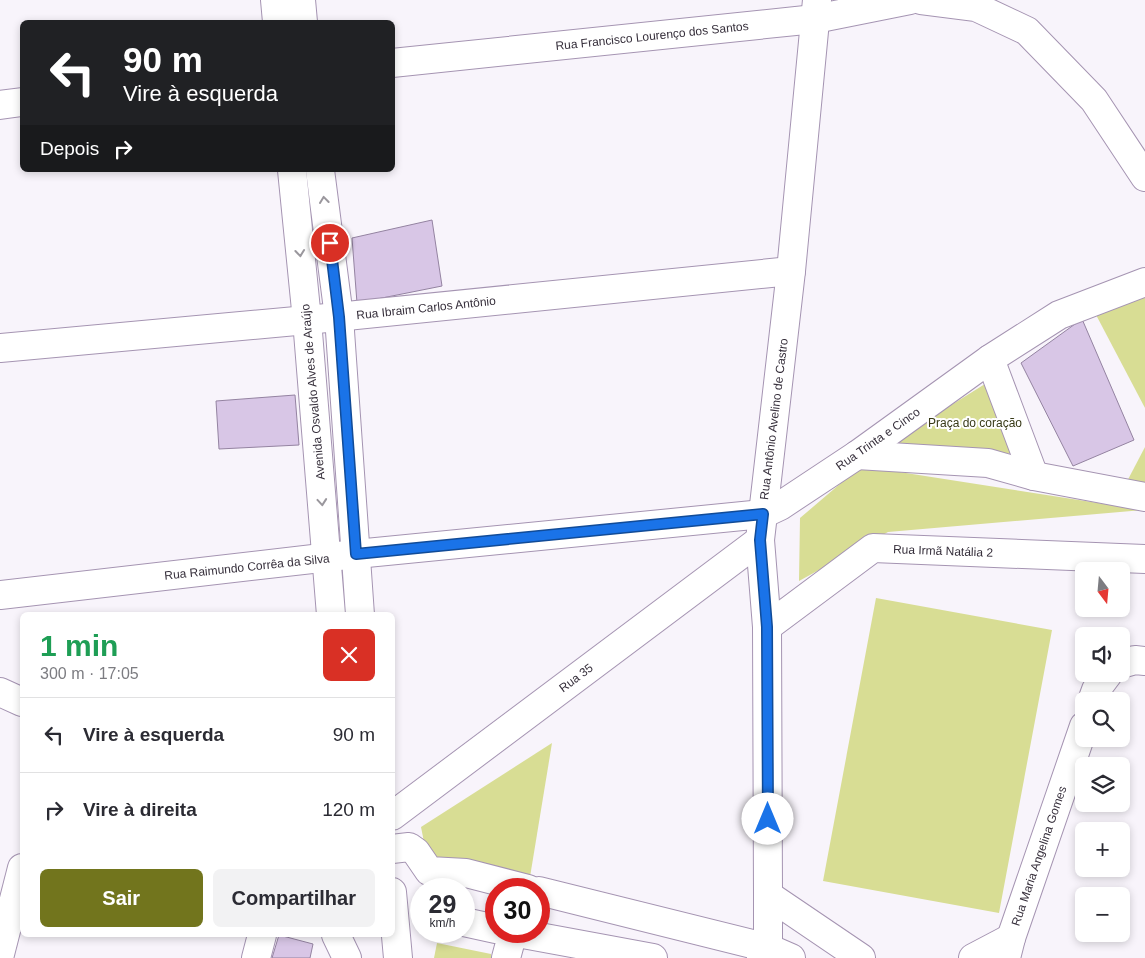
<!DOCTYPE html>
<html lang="pt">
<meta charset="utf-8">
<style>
body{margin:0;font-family:Arial,sans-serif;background:#f2f2f3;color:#2b2b33;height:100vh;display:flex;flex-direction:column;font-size:19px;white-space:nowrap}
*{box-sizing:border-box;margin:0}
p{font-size:16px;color:#7c7c81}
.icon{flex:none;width:28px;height:28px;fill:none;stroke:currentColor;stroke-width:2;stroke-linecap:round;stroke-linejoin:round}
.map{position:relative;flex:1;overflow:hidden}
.details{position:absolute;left:20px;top:612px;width:375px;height:325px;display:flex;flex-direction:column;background:#fff;border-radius:8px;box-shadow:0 2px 8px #0003}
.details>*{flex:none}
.guide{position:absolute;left:20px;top:20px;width:375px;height:152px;border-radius:8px;box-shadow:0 2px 8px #0003;background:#202124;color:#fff;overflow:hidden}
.needle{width:32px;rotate:164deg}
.buttons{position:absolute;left:1075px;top:562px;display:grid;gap:10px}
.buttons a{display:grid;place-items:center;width:55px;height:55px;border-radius:8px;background:#fff;box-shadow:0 2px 8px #0003;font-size:25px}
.speed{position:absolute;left:410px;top:878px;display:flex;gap:10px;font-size:25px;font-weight:700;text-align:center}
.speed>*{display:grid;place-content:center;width:65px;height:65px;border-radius:50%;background:#fff;box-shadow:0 2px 8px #0003;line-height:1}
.speed small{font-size:12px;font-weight:400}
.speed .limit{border:8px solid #d22;background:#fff;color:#111}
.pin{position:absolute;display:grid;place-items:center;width:42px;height:42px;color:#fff;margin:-21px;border:2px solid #fff;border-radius:50%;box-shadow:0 1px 5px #0007}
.me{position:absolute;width:55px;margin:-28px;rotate:0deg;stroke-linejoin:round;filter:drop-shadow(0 0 4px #0008)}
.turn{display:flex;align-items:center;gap:18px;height:105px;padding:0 20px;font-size:22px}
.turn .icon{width:65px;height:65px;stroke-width:2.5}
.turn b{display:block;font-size:35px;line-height:42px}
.then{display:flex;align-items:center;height:48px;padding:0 20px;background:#0003;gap:10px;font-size:19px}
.round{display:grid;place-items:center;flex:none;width:52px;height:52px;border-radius:8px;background:#f2f2f3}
.head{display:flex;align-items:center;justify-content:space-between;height:85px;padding:0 20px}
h1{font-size:30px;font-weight:800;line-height:38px;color:#1e9e55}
.cta{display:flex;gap:10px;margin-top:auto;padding:10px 20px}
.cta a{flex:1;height:58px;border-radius:8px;background:#72751d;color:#fff;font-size:20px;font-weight:800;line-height:58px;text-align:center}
.cta a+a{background:#f2f2f3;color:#2b2b33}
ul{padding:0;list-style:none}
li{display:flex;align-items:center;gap:15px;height:75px;padding:0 20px;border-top:1px solid #e1e1e2}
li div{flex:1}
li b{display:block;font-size:19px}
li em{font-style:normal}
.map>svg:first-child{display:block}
.green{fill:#d8dd94}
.building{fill:#d8c6e6;stroke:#9483a1}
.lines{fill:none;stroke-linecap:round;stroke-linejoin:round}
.minor-casing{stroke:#a594b2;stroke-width:30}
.minor{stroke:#fff;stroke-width:28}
.oneway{stroke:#9a979d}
.route-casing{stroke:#114b97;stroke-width:12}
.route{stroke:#1a73e8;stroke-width:9}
.labels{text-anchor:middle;stroke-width:4;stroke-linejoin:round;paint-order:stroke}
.street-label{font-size:12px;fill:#362f3b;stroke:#fff}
.park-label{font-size:12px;fill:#383a17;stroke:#fff}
</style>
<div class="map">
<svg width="1145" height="958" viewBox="0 0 1145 958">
<rect width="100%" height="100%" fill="#f8f4fb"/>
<g class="green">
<polygon points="1145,291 1145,408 1094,311"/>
<polygon points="993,379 1013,454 884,447"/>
<polygon points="1145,447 1145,486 1123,489"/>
<polygon points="861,466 1143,510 888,532 799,581 800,518"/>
<polygon points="876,598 1052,630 999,913 823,881"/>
<polygon points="552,743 530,877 427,857 421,827"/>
<polygon points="437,943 491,954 491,958 434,958"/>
</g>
<g class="building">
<polygon points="432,220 442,286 357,303 352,238"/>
<polygon points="1082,319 1134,440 1073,466 1021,363"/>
<polygon points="295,395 299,445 219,449 216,401"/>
<polygon points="279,935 313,944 310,958 272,958"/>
</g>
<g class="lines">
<g class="minor-casing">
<g id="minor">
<polyline points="275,0 277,22"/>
<polyline points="301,0 303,22"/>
<polyline points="921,0 976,7 1027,31 1094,100 1145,177"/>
<polyline points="392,63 815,19 910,0"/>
<polyline points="0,105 22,102"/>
<polyline points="292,170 307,320 331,615"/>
<polyline points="320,170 339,317 360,615"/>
<polyline points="0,348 307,320 791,271"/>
<polyline points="990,359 1034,476"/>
<polyline points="857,455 988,463 1034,476 1145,497"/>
<polyline points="0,595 356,554 763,514 780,506 857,455 990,359 1059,315 1145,282"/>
<polyline points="767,627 873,548 1145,559"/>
<polyline points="1121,664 1135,660 1145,661"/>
<polyline points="0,692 22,702"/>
<polyline points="1092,701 1096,690 1108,674"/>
<polyline points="392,816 760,540"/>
<polyline points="392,849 409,847 416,852 429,871 466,873 528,889"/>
<polyline points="539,891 768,948 791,958"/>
<polyline points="392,892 398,958"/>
<polyline points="768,895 861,958"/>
<polyline points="464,922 496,929"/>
<polyline points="507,931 653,958"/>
<polyline points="336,935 347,958"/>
<polyline points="0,954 22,868"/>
<polyline points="256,958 262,935"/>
<polyline points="506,958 513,932"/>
<polyline points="761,958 768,948 768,895 767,627 760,540 791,271 817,0"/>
<polyline points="973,958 1011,938"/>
<polyline points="1006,958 1011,938 1084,726"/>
</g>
</g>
<use href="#minor" class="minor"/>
</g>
<defs><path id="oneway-chevron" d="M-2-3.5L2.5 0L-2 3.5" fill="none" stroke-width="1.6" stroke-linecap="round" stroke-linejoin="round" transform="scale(1.25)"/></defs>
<g class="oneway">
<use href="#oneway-chevron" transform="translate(324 200) rotate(-97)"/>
<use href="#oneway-chevron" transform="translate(300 253) rotate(84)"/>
<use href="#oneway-chevron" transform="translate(322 502) rotate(85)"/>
</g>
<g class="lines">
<g class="route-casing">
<polyline id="route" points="330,243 339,317 356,554 763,514 760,540 767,627 768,819"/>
</g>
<use href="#route" class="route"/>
</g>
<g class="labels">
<g class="street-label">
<text transform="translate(652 36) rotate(-6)" y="4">Rua Francisco Lourenço dos Santos</text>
<text transform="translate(426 308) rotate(-6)" y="4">Rua Ibraim Carlos Antônio</text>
<text transform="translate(313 392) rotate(-95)" y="4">Avenida Osvaldo Alves de Araújo</text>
<text transform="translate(774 419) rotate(-83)" y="4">Rua Antônio Avelino de Castro</text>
<text transform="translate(878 439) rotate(-35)" y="4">Rua Trinta e Cinco</text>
<text transform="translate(943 551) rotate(2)" y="4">Rua Irmã Natália 2</text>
<text transform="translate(247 567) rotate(-6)" y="4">Rua Raimundo Corrêa da Silva</text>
<text transform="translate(576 678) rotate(-37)" y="4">Rua 35</text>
<text transform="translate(1039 856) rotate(-71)" y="4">Rua Maria Angelina Gomes</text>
</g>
<g class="park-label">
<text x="975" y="427">Praça do coração</text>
</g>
</g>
</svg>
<div class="buttons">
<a><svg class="needle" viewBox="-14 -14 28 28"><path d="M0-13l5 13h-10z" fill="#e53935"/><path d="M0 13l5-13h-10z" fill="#7c7c81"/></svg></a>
<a><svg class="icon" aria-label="sound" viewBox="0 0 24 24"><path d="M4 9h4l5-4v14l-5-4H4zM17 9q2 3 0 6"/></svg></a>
<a><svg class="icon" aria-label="search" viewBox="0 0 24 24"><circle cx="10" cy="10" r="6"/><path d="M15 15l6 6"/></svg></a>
<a><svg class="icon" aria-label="layers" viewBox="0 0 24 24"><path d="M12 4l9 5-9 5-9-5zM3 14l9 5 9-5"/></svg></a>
<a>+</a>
<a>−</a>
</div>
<div class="speed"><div>29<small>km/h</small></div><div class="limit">30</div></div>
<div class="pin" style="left:330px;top:243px;background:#d93025"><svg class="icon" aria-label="arrive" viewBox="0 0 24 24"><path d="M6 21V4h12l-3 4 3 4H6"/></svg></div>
<svg class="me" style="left:768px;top:819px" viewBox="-20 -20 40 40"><circle r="19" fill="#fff"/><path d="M0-13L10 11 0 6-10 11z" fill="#1a73e8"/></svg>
<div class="guide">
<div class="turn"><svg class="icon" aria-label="left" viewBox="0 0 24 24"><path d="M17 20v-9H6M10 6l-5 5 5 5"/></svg><div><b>90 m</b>Vire à esquerda</div></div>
<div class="then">Depois<svg class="icon" aria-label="right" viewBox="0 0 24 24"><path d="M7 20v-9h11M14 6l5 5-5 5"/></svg></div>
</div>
<section class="details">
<div class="head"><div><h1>1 min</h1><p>300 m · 17:05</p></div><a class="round" style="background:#d93025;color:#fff"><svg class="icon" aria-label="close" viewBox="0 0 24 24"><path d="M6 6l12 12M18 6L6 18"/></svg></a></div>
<ul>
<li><svg class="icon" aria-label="left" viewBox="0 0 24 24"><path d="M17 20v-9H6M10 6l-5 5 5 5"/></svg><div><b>Vire à esquerda</b></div><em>90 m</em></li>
<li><svg class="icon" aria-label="right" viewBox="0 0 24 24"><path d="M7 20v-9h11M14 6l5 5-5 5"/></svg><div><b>Vire à direita</b></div><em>120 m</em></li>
</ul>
<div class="cta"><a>Sair</a><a>Compartilhar</a></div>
</section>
</div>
